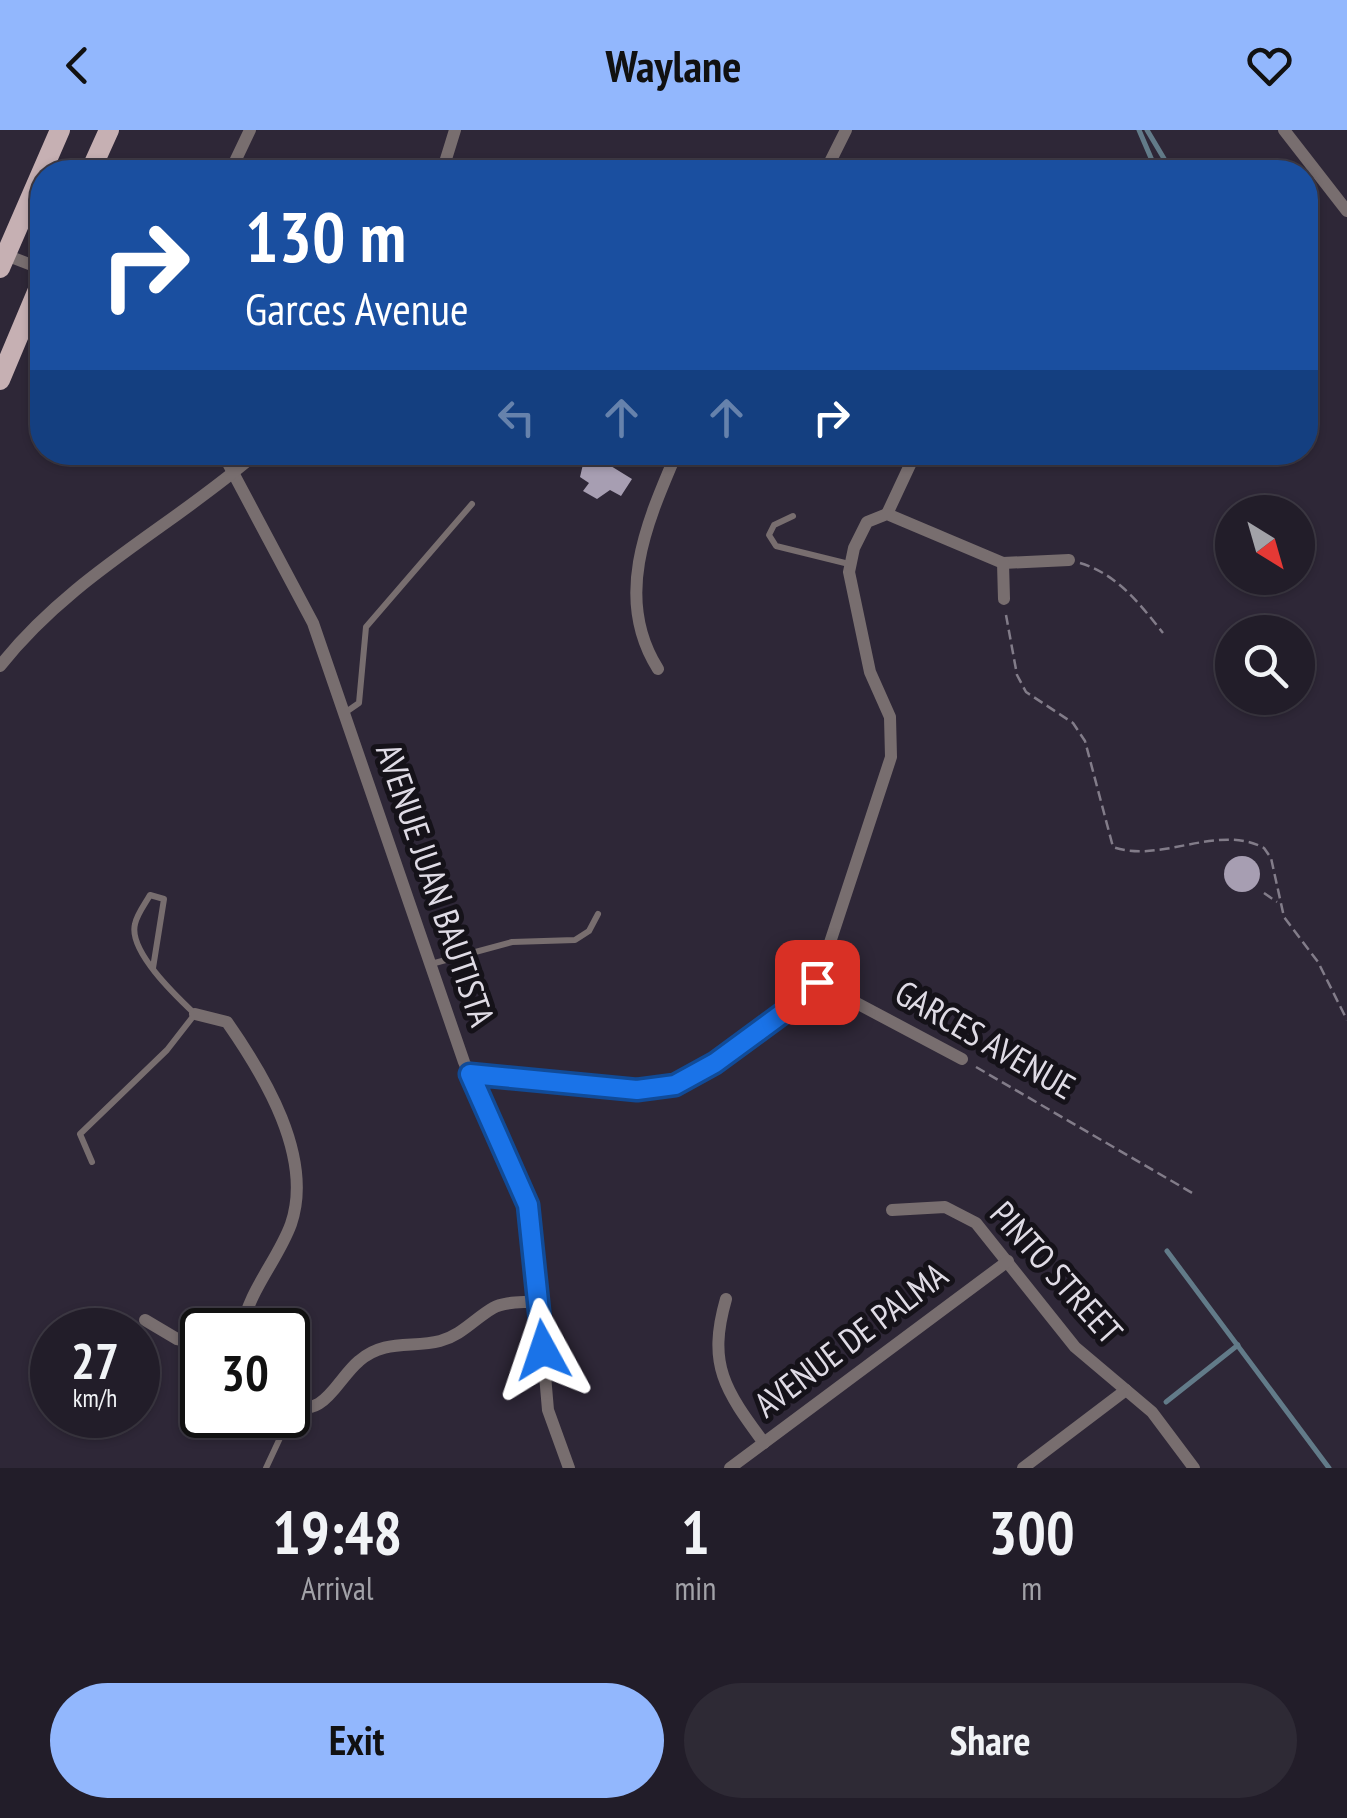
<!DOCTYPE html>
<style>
body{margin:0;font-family:"PT Sans Narrow",sans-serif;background:#2e2a35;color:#f1f3f6;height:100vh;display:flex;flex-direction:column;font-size:38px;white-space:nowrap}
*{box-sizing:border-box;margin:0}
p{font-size:32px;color:#a2a2a8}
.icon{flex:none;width:55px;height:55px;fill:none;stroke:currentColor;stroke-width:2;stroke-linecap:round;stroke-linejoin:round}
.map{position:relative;height:1338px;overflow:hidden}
.details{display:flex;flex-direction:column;background:#221d29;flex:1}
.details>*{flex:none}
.hud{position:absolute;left:30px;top:30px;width:1288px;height:305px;border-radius:40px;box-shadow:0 2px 8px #0004,0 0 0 2px #3f3b46;background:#1a4fa0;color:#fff;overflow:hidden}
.needle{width:65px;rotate:143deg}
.controls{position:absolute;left:1215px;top:365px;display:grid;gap:20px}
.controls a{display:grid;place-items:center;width:100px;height:100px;border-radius:50%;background:#221d29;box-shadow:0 2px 8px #0004,0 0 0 2px #3f3b46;font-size:50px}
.speed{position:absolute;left:30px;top:1178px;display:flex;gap:20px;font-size:50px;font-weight:700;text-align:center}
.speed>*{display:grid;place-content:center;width:130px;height:130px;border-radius:50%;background:#221d29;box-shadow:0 2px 8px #0004,0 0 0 2px #3f3b46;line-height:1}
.speed small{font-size:25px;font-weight:400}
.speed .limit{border:5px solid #111;border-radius:15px;background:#fff;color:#111}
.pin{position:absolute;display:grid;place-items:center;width:85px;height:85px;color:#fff;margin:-42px;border-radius:20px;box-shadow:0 5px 15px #0006}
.me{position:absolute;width:110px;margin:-55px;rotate:355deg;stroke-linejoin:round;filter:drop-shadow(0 0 8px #0008)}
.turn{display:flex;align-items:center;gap:35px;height:210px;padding:0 50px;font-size:45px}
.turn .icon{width:130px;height:130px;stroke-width:2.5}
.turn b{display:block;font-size:70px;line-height:85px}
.lanes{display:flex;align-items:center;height:95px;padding:0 50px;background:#0003;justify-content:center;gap:50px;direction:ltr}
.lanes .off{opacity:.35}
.eta{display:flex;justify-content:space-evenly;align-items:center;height:170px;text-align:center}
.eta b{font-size:60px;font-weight:600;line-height:70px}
.action{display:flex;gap:20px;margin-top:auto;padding:20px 50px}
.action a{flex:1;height:115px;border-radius:60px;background:#92b7fd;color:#111;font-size:40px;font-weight:600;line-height:115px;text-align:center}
.action a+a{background:#2e2a35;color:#f1f3f6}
header{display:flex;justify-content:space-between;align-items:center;height:130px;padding:0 50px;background:#92b7fd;color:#111;font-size:45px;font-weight:600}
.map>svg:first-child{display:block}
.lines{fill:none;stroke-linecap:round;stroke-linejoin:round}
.stream{stroke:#627b89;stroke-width:5}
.building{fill:#a79eb2}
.path{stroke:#827c89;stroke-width:2.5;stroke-dasharray:10 5;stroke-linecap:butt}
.service{stroke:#786e6f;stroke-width:6}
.minor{stroke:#786e6f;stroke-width:12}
.primary{stroke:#c6b0b3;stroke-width:20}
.route-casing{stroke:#114b97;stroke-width:25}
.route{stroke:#1a73e8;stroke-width:18}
.labels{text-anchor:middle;stroke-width:10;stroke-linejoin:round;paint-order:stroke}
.street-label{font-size:35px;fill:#dfdbe5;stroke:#151219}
</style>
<header><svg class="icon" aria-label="back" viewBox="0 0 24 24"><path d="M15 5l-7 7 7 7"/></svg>Waylane<svg class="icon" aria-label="heart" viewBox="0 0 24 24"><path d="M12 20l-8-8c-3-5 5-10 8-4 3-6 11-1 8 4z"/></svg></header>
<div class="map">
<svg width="1347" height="1338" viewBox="0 0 1347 1338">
<rect width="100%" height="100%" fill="#2e2737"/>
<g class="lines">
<g class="stream">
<polyline points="1139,0 1157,42"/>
<polyline points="1147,0 1172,42"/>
<polyline points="1249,322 1250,329"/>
<polyline points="1167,1121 1329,1338"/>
<polyline points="1166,1272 1238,1215"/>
</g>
</g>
<g class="building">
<polygon points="593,325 632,349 621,366 610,360 597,369 583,361 589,353 580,347 584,330"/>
<circle cx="1242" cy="744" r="18"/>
</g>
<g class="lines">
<g class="path">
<path d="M1080 433C1117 444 1140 474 1163 503"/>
<path d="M1006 485 1017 545 1026 562 1073 593 1085 611 1113 717C1160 734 1218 693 1264 718L1271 728 1284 787 1318 832 1347 890"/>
<polyline points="1264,763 1277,772"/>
<polyline points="976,937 1194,1064"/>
</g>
<g class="service">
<polyline points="793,386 774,395 769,405 776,416 849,434"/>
<polyline points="346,582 359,573 366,497 472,374"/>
<polyline points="431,834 512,812 575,810 589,801 598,784"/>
<path d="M92 1032 80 1004 167 920 195 884C177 867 128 821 135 794 137 784 145 774 150 765L164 769 153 838"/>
<polyline points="266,1338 294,1278"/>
</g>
<g class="minor">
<polyline points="1284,0 1347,81"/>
<polyline points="230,42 250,0"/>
<polyline points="442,42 455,0"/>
<polyline points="825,42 846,0"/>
<polyline points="3,124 42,139"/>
<polyline points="222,322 313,493 464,932 524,1061 533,1104 548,1280 569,1338"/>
<polyline points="887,384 916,322"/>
<polyline points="1003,433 1069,430"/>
<path d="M0 536C72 445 172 397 258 322"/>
<path d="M658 539C613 468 647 392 677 322"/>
<polyline points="817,852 891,627 890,587 870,542 849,442 854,418 867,392 887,384 1003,433 1004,469"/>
<path d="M195 884 227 892C264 945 314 1027 291 1094 278 1130 248 1161 242 1200"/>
<polyline points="470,944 637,961 675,955 715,933 798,872 817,852 962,929"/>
<polyline points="892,1080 945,1077 976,1093 1075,1217 1152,1282 1194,1338"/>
<path d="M726 1169C707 1235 725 1260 764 1313"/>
<polyline points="145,1190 177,1209 202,1214"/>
<path d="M288 1274C324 1291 336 1250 359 1231 384 1209 412 1218 440 1211 462 1205 474 1189 493 1178 505 1171 524 1173 538 1171"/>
<polyline points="730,1338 1008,1131"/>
<polyline points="1023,1338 1126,1260"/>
</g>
<g class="primary">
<polyline points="90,42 109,0"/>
<polyline points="0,138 60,0"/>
<polyline points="0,250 42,150"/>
</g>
</g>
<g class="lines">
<g class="route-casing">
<polyline id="route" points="543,1220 528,1075 470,944 637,960 675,955 715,933 798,872 817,852"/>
</g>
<use href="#route" class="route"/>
</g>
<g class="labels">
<g class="street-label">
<text transform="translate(435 755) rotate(71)" y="12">AVENUE JUAN BAUTISTA</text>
<text transform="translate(985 910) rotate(30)" y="12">GARCES AVENUE</text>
<text transform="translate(1056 1143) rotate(48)" y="12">PINTO STREET</text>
<text transform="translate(851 1210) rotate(-37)" y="12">AVENUE DE PALMA</text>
</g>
</g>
</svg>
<div class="controls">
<a><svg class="needle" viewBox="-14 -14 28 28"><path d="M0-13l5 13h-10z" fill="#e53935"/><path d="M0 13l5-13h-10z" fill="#a2a2a8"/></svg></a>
<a><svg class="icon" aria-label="search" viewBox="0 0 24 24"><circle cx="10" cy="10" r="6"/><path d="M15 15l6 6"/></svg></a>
</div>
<div class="speed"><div>27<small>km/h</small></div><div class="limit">30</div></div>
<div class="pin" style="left:817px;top:852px;background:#d93025"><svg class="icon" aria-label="arrive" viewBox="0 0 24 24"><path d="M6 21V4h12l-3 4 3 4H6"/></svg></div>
<svg class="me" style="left:543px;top:1220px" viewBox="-20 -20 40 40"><path d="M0-17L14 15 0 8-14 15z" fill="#1a73e8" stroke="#fff" stroke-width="4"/></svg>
<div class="hud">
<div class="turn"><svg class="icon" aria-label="right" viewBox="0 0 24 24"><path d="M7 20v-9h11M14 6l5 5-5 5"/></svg><div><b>130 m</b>Garces Avenue</div></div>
<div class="lanes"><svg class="icon off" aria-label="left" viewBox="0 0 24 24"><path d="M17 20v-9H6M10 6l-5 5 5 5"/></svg><svg class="icon off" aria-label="ahead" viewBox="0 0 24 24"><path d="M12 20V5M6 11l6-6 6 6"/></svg><svg class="icon off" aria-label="ahead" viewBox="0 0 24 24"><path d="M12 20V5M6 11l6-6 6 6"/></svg><svg class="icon" aria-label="right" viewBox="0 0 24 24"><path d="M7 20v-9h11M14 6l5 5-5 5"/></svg></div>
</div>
</div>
<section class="details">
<div class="eta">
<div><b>19:48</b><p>Arrival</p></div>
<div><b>1</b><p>min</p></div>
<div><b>300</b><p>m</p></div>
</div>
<div class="action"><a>Exit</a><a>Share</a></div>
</section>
